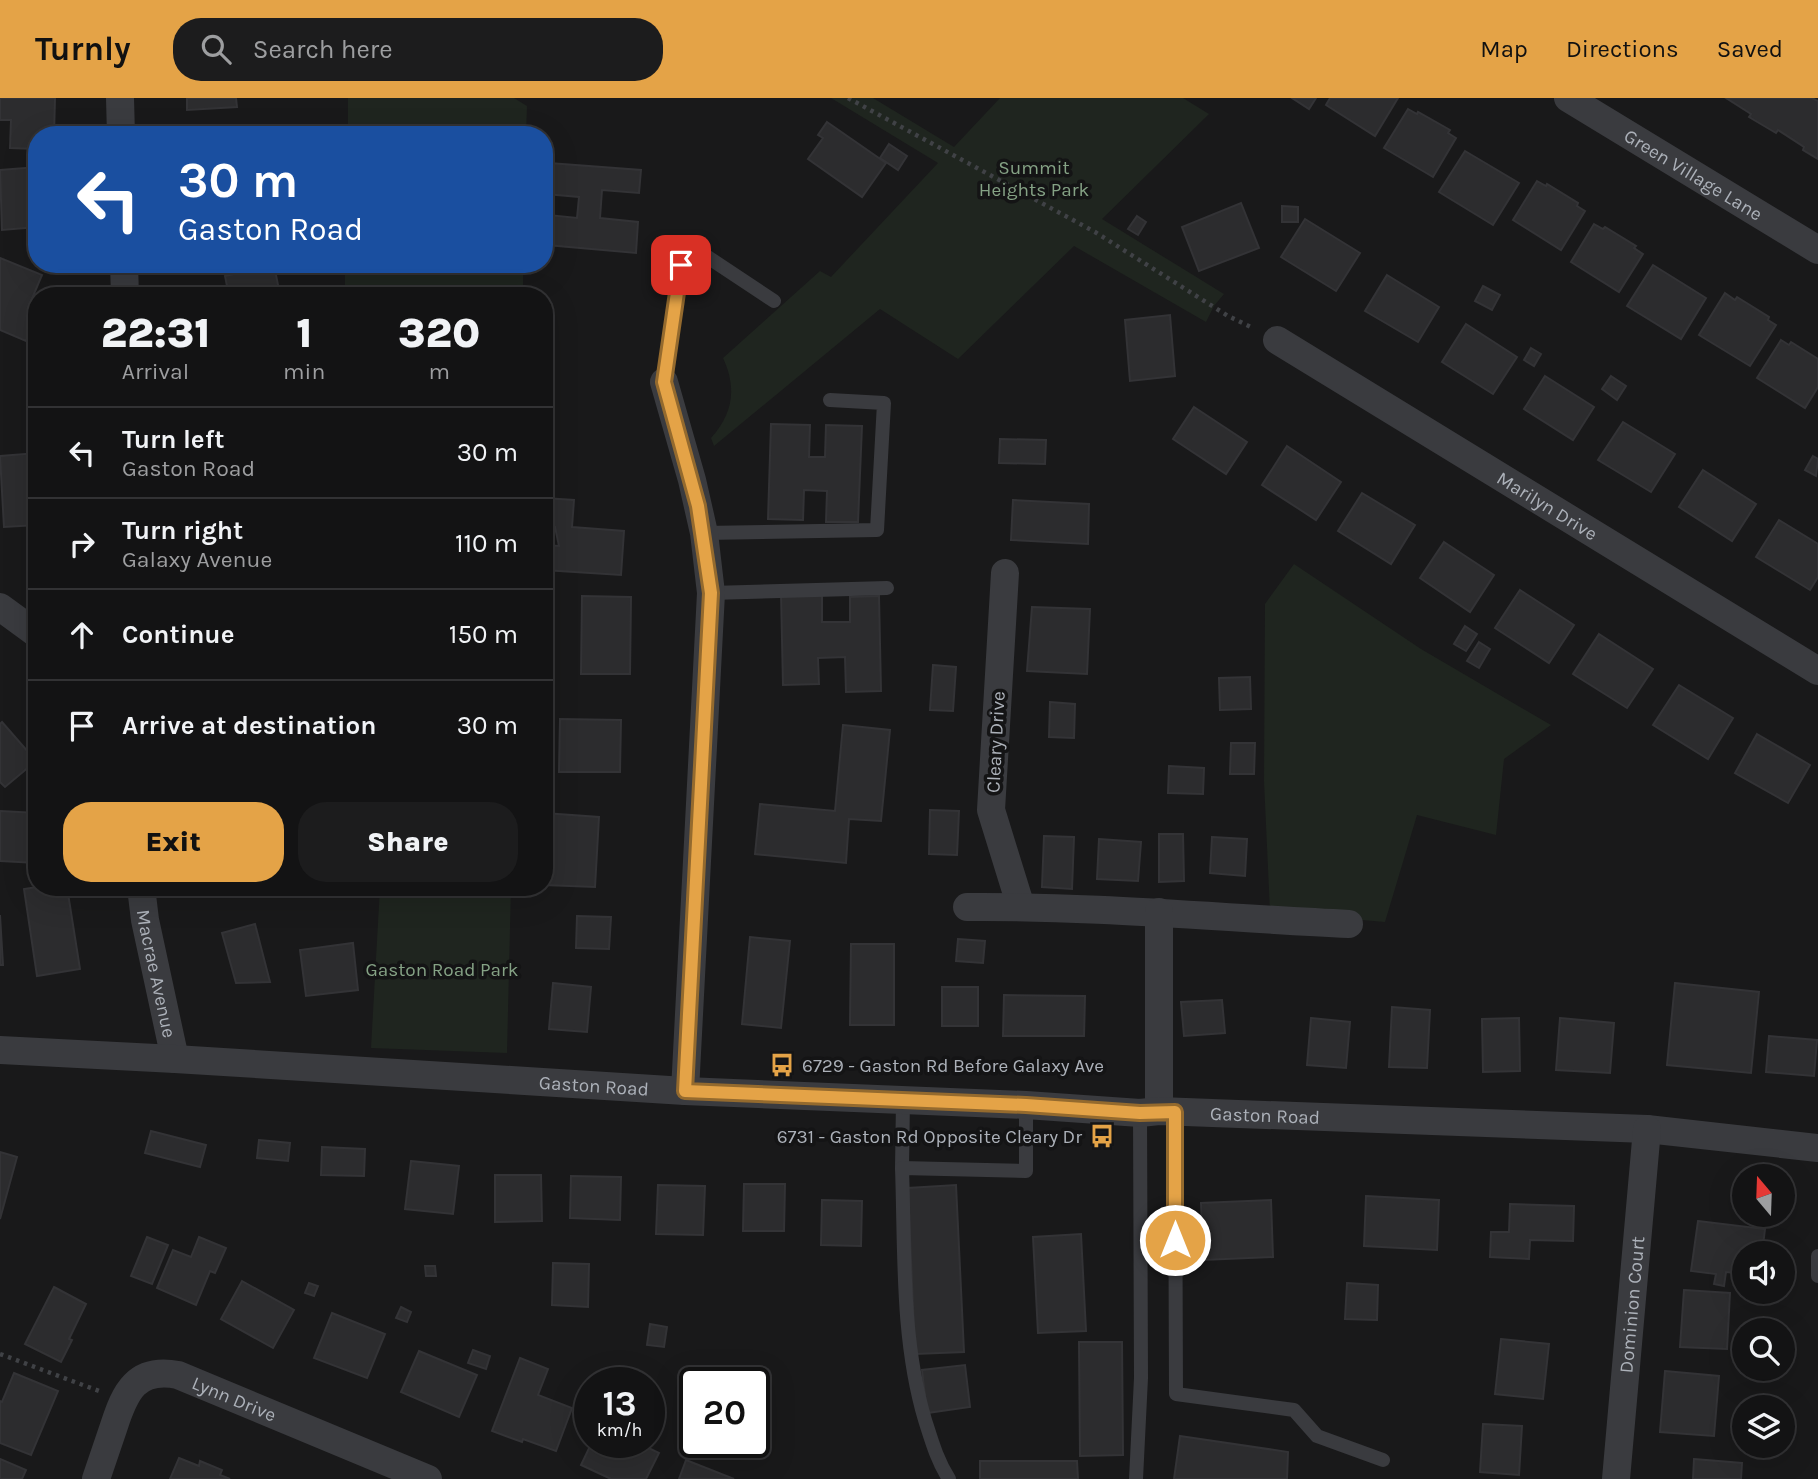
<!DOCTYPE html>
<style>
body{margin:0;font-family:Karla,sans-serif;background:#1c1c1d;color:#f1f3f6;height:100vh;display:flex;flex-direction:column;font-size:26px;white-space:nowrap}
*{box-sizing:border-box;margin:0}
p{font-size:23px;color:#9d9ea0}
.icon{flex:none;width:38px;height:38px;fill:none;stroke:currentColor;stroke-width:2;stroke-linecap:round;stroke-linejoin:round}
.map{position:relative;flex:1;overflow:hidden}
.side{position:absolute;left:28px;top:189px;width:525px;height:609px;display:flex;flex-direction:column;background:#131314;border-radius:28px;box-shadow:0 7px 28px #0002,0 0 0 2px #323234}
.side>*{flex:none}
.banner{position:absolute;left:28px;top:28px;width:525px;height:147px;border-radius:28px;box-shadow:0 7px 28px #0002,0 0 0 2px #323234;background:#1a4fa0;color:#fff;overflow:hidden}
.needle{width:46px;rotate:341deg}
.controls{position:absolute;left:1732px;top:1066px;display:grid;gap:14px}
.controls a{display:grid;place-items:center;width:63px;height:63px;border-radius:50%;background:#131314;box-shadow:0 7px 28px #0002,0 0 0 2px #323234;font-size:35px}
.speed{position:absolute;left:574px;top:1269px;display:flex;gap:14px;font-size:35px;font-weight:700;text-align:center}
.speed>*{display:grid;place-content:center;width:91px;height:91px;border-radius:50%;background:#131314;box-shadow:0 7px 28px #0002,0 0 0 2px #323234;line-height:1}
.speed small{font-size:18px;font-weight:400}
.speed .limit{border:4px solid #111;border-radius:10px;background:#fff;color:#111}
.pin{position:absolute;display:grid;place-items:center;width:60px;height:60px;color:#fff;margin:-30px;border-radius:14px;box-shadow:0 4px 10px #0006}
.me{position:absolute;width:77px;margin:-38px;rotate:0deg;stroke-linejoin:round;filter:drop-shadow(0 0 5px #0008)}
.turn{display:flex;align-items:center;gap:24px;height:147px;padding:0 35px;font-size:32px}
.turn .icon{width:91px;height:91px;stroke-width:2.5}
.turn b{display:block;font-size:49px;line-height:60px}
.eta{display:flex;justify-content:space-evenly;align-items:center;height:119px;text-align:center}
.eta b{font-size:42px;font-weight:800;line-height:49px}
.cta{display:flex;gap:14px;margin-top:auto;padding:14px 35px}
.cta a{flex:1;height:80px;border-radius:28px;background:#e4a347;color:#111;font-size:28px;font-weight:800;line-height:80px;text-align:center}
.cta a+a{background:#1c1c1d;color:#f1f3f6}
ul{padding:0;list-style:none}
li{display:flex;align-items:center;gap:21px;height:91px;padding:0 35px;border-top:2px solid #323234}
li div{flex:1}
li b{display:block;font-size:26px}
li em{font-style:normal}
header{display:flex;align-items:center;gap:42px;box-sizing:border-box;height:98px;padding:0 35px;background:#e4a347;color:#111}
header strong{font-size:33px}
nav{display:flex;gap:38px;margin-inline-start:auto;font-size:24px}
.search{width:490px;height:63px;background:#1c1c1d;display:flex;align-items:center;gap:18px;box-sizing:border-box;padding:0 24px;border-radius:28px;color:#9d9ea0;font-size:26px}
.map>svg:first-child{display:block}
.green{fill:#1f251f}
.building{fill:#2c2c2e;stroke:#333336;stroke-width:2}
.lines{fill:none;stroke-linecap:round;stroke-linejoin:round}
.path{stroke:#404246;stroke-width:4.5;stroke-dasharray:3.5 5;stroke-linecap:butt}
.lane{stroke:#3a3b3f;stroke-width:14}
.street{stroke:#3a3b3f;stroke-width:28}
.route-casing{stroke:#946a2e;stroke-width:18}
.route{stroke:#e4a347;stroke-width:12}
.labels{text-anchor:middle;stroke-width:7;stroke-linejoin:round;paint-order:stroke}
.park-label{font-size:19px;fill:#85a285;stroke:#141415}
.street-label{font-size:19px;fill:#acb1b9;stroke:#141415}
.poi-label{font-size:19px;fill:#acb1b9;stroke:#141415;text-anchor:start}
</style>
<header>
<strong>Turnly</strong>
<div class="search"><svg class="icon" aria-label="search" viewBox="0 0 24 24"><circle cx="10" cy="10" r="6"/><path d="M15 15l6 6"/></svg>Search here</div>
<nav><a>Map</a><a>Directions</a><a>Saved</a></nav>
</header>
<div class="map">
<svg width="1818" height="1381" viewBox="0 0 1818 1381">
<rect width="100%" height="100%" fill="#19191a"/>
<g class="green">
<polygon points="348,0 514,0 527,8 526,37 348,37"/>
<path d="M831 0H873L954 49 1000 0H1183L1209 16 1102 121 1224 196 1214 208 1206 224 1074 148 958 261 880 211 714 348 711 340C733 316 737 290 723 260L820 173 831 179 938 65Z"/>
<rect x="345" y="166" width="178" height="32"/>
<polygon points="1294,466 1421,551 1551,627 1504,661 1496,737 1417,717 1385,824 1270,814 1264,683 1265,506"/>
<polygon points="380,789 511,789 507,955 371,950"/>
</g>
<g class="building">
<polygon points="0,0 55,0 54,37 37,37 37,51 10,50 11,22 0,22"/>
<polygon points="187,0 236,0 237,9 187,12"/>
<polygon points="1292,0 1316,0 1309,11"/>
<polygon points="1330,0 1398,0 1375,38 1326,7"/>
<polygon points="1726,0 1812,0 1818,3 1818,61 1803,52 1804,49 1778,32 1776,35 1749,19 1751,16"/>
<polygon points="1408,11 1417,16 1418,14 1450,32 1448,35 1456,40 1433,79 1384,50"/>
<polygon points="827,24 886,65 862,99 808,61 823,40 818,37"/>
<rect x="186" y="33" width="41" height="4"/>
<polygon points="889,46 907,58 898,72 880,60"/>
<polygon points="1465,53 1519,85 1493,127 1439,94"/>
<polygon points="549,65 641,72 639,95 602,92 600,120 638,124 636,155 547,147 549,117 577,120 579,99 546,96"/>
<polygon points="37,69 37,129 2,132 0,72"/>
<polygon points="1537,83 1546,88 1547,86 1578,105 1577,108 1585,113 1561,152 1513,122"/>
<polygon points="1241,105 1259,150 1199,173 1182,129"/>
<polygon points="1282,108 1298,109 1298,124 1282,124"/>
<polygon points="1137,118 1146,124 1138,137 1128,131"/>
<polygon points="1305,121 1360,155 1336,193 1281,159"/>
<polygon points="1594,126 1603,131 1605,129 1636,148 1634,150 1643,156 1619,194 1571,164"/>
<polygon points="0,160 42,177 28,210 37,214 37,217 26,243 0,232"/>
<polygon points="274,167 280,197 229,198 225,178"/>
<polygon points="1653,167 1706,200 1681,241 1627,208"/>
<polygon points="1387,177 1439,209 1418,244 1365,213"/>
<polygon points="1483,188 1500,197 1492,212 1475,203"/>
<polygon points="1725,195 1735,202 1737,199 1769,219 1768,222 1776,227 1750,268 1699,237"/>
<polygon points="1170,217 1175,278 1130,283 1125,222"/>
<polygon points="1466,226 1517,259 1493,296 1442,264"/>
<polygon points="1781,242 1789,247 1791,244 1818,261 1818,289 1805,310 1757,280"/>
<polygon points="1531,250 1541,256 1534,268 1524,262"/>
<polygon points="1545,278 1594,309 1573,342 1524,311"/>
<polygon points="1611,278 1626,288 1617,302 1602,291"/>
<polygon points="1194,309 1247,344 1226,376 1173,341"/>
<polygon points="1623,324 1675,356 1651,394 1598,362"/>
<polygon points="771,326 810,327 809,359 825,359 826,327 862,328 858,424 826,424 827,393 804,392 803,422 768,421"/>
<polygon points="1000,341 1046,342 1045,366 999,365"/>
<polygon points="1287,348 1341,384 1316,422 1262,387"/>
<polygon points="37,355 37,427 4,429 0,358"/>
<polygon points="1813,358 1818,361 1816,378 1805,372"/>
<polygon points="1703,372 1756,406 1732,443 1679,409"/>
<polygon points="1362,395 1415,427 1391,466 1338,433"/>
<polygon points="544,400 574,402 572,429 624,433 621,477 544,472 544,447 559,448 555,429 544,428"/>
<polygon points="1013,402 1089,406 1088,446 1011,442"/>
<polygon points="1779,422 1818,446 1818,479 1810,492 1756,459"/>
<polygon points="1444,444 1494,477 1470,514 1420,480"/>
<polygon points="1520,492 1574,527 1549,565 1495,530"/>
<polygon points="822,494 822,524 850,524 850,499 879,498 881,593 846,594 845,559 818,560 819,586 783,587 781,495"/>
<polygon points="582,498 631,499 630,576 581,576"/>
<polygon points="1032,509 1090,511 1087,576 1027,573"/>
<polygon points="1465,528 1477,536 1466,553 1454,546"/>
<polygon points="1599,536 1653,571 1627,610 1573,576"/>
<polygon points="1479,544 1490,551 1479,570 1467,563"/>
<polygon points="933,567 956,569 953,613 930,612"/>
<polygon points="1250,579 1251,611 1220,612 1219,580"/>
<polygon points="1679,587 1733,620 1708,661 1653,627"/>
<polygon points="1050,604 1075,606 1074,640 1049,639"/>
<polygon points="560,621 621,622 620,674 559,674"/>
<polygon points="2,624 36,663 5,689 0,684 0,626"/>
<polygon points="843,627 890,632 881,723 849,721 846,765 755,756 760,706 835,713"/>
<polygon points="1757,636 1810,667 1788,705 1735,675"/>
<polygon points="1231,645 1255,645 1254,676 1230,676"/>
<polygon points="1169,668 1204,670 1203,696 1168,695"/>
<polygon points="930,712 959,713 957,757 929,756"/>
<polygon points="0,713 37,715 36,765 0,763"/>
<polygon points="544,715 599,719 595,789 544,787"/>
<polygon points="1159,736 1183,736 1184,783 1159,784"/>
<polygon points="1044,738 1074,739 1072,791 1042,789"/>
<polygon points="1212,739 1247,741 1245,778 1210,775"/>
<polygon points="1099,741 1141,744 1138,783 1097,781"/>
<polygon points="37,789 67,789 80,871 37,878 24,791"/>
<polygon points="0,817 3,867 0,867"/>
<polygon points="577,818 611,819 609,851 576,850"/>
<polygon points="255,826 270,884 236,885 222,835"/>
<polygon points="750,839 790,843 781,930 742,926"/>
<polygon points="958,841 985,843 983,865 956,863"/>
<polygon points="353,845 358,892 306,898 300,852"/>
<polygon points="851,846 894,846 894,927 850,927"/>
<polygon points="553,885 591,889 587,934 549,931"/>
<polygon points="1675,885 1759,894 1751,975 1667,967"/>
<rect x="942" y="889" width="36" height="39"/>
<polygon points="1004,897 1085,898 1084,938 1003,938"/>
<polygon points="1222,902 1225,935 1184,938 1181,904"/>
<polygon points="1392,909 1430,912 1427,970 1389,969"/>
<polygon points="1311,920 1350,924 1346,970 1307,967"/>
<polygon points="1519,920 1520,973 1483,974 1482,921"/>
<polygon points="1560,920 1614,925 1610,975 1556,972"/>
<polygon points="1769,938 1817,942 1814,978 1766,974"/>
<polygon points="151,1033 206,1047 200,1069 145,1055"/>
<polygon points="259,1042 290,1045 288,1063 257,1060"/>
<polygon points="322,1049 365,1051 364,1078 321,1077"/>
<polygon points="0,1054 17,1059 0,1121"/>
<polygon points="411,1063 459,1068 453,1116 405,1111"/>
<polygon points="495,1077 541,1077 542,1123 495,1124"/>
<polygon points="571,1078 621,1079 620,1122 570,1120"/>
<polygon points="744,1086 785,1086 784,1133 743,1133"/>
<polygon points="658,1087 705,1088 703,1137 656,1136"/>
<polygon points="956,1087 964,1254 915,1256 908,1090"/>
<polygon points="1366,1098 1439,1102 1437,1152 1364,1148"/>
<polygon points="822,1102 862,1103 861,1148 821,1147"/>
<polygon points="1271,1102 1273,1159 1203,1162 1201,1105"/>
<polygon points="1510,1106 1574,1108 1573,1143 1530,1142 1529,1161 1490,1159 1491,1134 1509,1134"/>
<polygon points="1698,1123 1765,1131 1762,1155 1745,1155 1745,1176 1726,1174 1724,1188 1714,1186 1716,1176 1691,1173"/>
<polygon points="1081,1136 1086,1233 1038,1235 1033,1139"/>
<polygon points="147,1139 168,1147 152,1186 131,1178"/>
<polygon points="199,1139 226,1150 215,1175 210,1173 196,1207 157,1190 173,1152 191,1159"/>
<polygon points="553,1165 589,1166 588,1209 552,1207"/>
<polygon points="425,1168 435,1168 436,1178 426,1178"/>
<polygon points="242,1183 294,1212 273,1250 221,1221"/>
<polygon points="309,1185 318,1188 314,1198 305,1195"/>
<polygon points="1347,1185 1378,1187 1377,1222 1345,1221"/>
<polygon points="54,1189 86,1206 69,1241 72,1242 61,1264 25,1246"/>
<polygon points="1684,1192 1730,1195 1727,1251 1680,1249"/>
<polygon points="401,1209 411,1214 407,1224 396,1220"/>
<polygon points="332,1215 385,1236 367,1280 314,1260"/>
<polygon points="650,1226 667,1229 664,1249 647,1247"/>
<polygon points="1501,1241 1549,1246 1543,1301 1495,1296"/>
<polygon points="1079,1244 1122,1244 1123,1357 1080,1358"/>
<polygon points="473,1252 490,1258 486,1271 468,1265"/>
<polygon points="419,1253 477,1277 459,1319 401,1294"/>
<polygon points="520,1260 548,1271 538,1297 572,1310 556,1353 523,1341 522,1344 492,1333"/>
<polygon points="965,1267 970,1309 927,1315 922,1272"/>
<polygon points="1665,1273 1719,1278 1714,1338 1660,1334"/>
<polygon points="14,1275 58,1293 31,1357 0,1345 0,1303 2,1304"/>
<polygon points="1483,1326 1522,1328 1519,1377 1480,1374"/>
<polygon points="1180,1338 1288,1354 1287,1381 1174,1381"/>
<polygon points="592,1344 636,1344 659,1355 646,1381 611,1381 581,1367"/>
<polygon points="179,1360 199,1368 200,1363 222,1372 220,1377 230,1381 170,1381"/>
<polygon points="0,1361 26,1372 22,1381 0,1381"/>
<polygon points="1694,1361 1742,1365 1741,1381 1693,1381"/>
<polygon points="686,1362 734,1381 679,1381"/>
<polygon points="980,1363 1077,1363 1078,1381 980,1381"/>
</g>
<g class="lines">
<g class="path">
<polyline points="848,0 1095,134 1228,218 1251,229"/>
<polyline points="0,1256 99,1293"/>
</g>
<g class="lane">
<polyline points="664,284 685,144 774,203"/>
<polyline points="704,435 877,432 884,305 830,302"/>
<polyline points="711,495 887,490"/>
<polyline points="1175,1014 1176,1296 1294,1312 1317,1338 1383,1362"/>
<polyline points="902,1070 903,1002"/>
<polyline points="1818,1158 1818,1178"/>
<path d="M949 1381C937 1362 932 1344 925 1322 901 1241 905 1154 902 1070L1026 1073V1007"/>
<polyline points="1136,1381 1141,1280 1140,1015"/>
</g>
<g class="street">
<polyline points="120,0 121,37"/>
<path id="s1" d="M1568 0 1818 152"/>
<polyline points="124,166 125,198"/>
<path id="s2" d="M1277 242 1818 573"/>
<polyline points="664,284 692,382 704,435 711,495 685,993"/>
<polyline points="1005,475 991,712 1021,809"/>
<polyline points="0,509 37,536"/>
<path id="s3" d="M141 789 145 822 175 961"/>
<path d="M967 809C1095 808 1222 820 1349 826"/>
<polyline points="1159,814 1159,1013"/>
<path id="s4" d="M0 952 175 961 685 993 1026 1007 1140 1015 1159 1013 1647 1031 1818 1050"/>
<path id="s5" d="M96 1381C102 1363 108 1346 114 1328 125 1294 136 1269 178 1277L428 1381"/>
<path id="s6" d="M1616 1381 1647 1031"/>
</g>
</g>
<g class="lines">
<g class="route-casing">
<polyline id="route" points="681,167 664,284 698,408 711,495 685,993 1026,1007 1140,1015 1175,1014 1175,1142"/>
</g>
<use href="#route" class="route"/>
</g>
<defs>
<g id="bus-bare" transform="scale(1.89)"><path d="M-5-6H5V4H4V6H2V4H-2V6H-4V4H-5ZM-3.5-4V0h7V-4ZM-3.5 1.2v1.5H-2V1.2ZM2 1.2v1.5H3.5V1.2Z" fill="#e4a347" stroke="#141415" stroke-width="2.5" paint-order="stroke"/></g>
</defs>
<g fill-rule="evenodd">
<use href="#bus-bare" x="782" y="967"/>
<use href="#bus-bare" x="1102" y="1038"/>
</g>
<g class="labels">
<g class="park-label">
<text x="1034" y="76">Summit<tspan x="1034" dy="22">Heights Park</tspan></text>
<text x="442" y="878">Gaston Road Park</text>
</g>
<g class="street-label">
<text dy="7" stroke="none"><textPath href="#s1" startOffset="147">Green Village Lane</textPath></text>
<text dy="7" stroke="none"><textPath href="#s2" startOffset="317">Marilyn Drive</textPath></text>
<text transform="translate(995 644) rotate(-87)" y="7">Cleary Drive</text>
<text dy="7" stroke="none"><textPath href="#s3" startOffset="88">Macrae Avenue</textPath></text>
<text dy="7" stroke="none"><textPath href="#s4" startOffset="595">Gaston Road</textPath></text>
<text dy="7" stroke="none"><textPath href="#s4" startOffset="1267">Gaston Road</textPath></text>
<text dy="7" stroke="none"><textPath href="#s6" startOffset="175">Dominion Court</textPath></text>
<text dy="7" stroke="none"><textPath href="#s5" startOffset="210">Lynn Drive</textPath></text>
</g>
<g class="poi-label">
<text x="802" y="974">6729 - Gaston Rd Before Galaxy Ave</text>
<text x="1082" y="1045" text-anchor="end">6731 - Gaston Rd Opposite Cleary Dr</text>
</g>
</g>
</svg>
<div class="controls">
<a><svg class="needle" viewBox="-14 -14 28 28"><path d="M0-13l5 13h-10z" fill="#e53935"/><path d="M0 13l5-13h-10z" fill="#9d9ea0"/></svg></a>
<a><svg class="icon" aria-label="sound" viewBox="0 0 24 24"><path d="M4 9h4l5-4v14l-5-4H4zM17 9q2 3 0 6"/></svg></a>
<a><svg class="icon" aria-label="search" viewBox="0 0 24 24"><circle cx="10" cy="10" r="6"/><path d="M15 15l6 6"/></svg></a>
<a><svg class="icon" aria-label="layers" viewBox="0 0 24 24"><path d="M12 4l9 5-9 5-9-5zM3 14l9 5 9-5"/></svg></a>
</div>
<div class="speed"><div>13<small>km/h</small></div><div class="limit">20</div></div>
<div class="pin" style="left:681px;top:167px;background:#d93025"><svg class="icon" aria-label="arrive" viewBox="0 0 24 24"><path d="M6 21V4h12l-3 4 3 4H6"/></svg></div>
<svg class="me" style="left:1175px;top:1142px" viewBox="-20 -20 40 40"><circle r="17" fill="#e4a347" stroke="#fff" stroke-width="3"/><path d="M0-11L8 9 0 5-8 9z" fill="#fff"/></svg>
<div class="banner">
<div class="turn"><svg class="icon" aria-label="left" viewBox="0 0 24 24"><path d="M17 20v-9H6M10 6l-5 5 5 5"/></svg><div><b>30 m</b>Gaston Road</div></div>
</div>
<section class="side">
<div class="eta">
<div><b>22:31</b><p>Arrival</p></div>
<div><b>1</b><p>min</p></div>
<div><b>320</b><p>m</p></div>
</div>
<ul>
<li><svg class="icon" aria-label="left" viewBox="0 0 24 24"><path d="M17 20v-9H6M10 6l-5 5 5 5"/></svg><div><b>Turn left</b><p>Gaston Road</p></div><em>30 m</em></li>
<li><svg class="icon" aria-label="right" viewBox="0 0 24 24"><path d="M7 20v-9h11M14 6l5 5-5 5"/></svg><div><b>Turn right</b><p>Galaxy Avenue</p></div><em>110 m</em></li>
<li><svg class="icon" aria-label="ahead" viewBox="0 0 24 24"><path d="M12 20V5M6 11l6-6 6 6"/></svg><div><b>Continue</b></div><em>150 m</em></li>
<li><svg class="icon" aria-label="arrive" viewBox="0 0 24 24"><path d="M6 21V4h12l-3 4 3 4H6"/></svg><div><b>Arrive at destination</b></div><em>30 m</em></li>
</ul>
<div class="cta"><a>Exit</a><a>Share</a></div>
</section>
</div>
